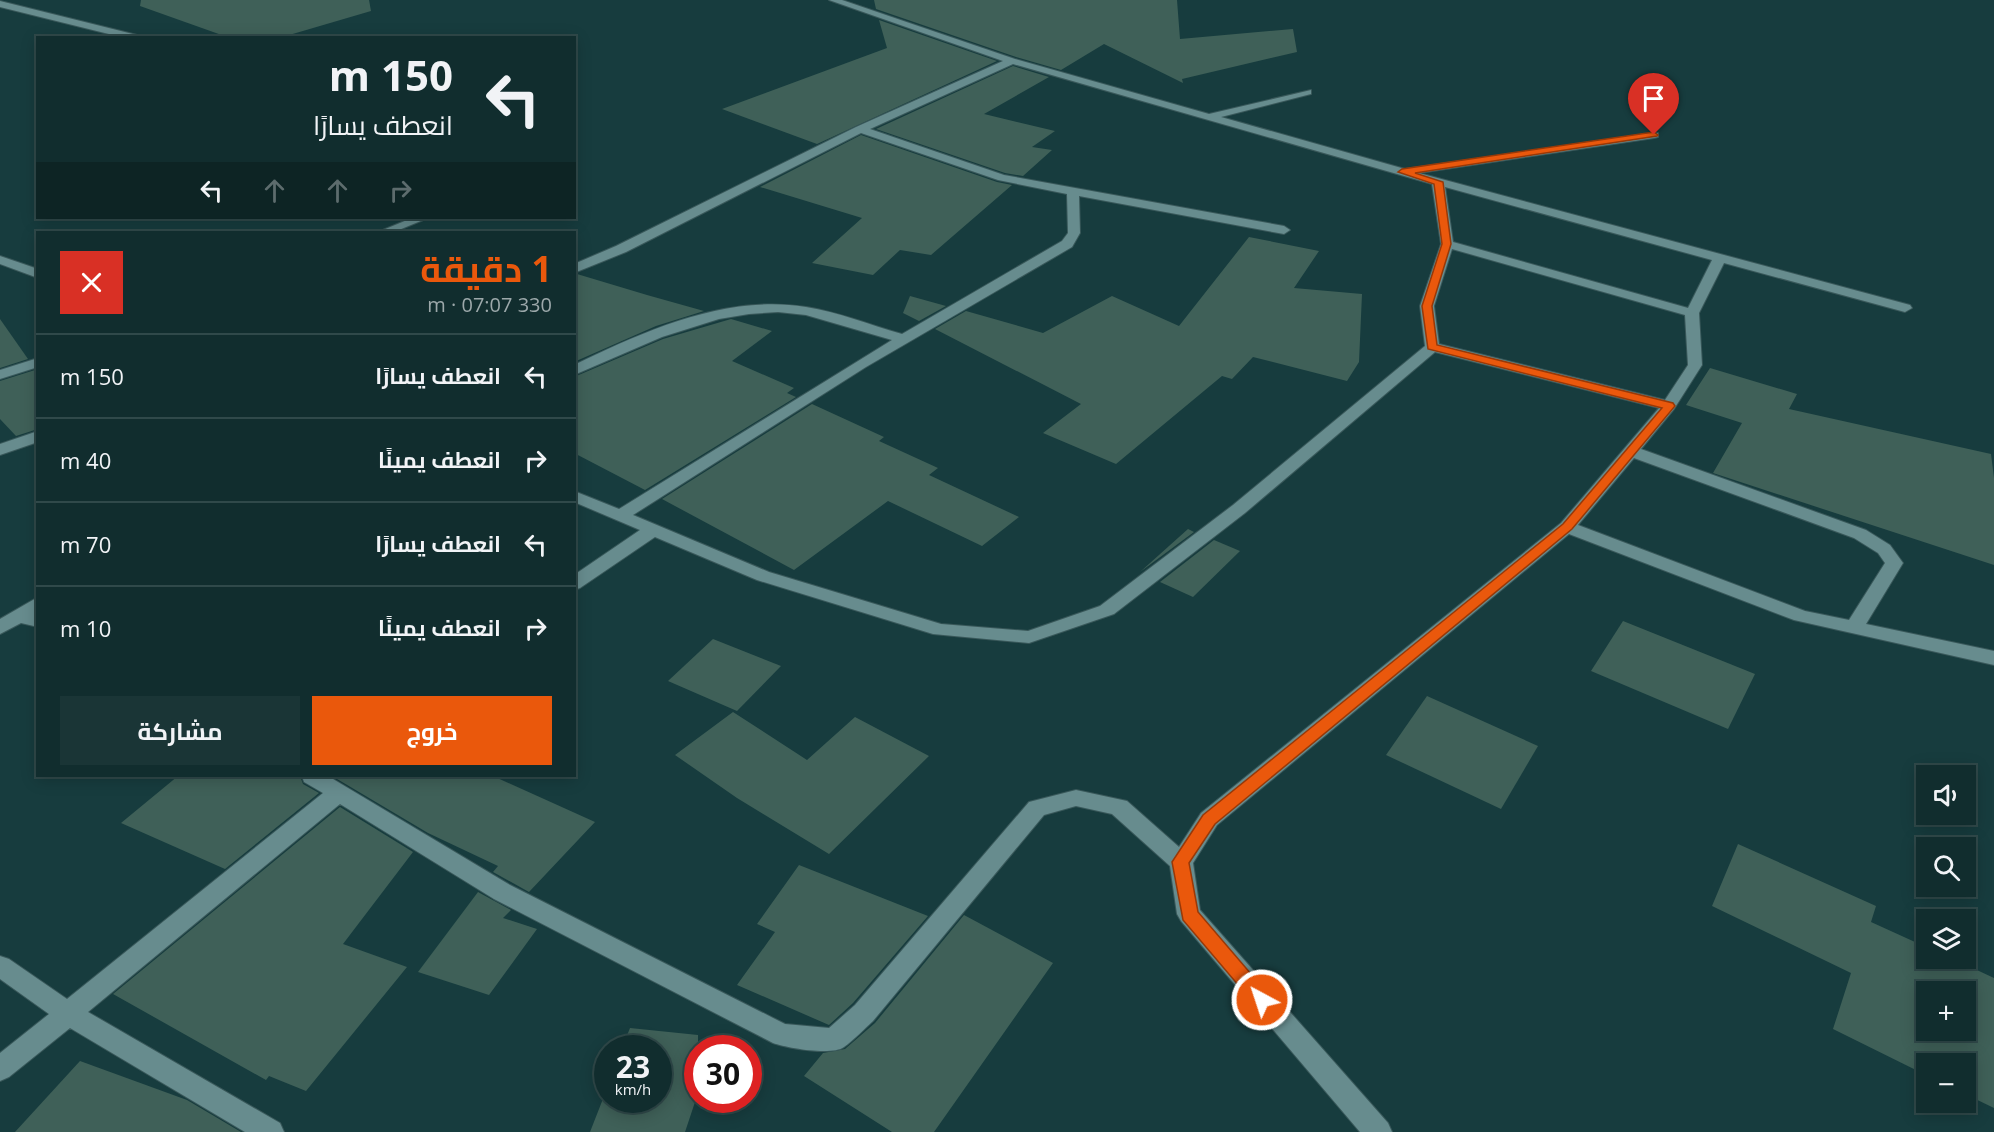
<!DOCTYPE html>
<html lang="ar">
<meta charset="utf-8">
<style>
body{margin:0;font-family:"Open Sans",Cairo,sans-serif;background:#1a3536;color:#f1f3f6;direction:rtl;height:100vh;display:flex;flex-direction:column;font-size:22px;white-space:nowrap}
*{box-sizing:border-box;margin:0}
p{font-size:20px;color:#9ca8aa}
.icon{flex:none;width:33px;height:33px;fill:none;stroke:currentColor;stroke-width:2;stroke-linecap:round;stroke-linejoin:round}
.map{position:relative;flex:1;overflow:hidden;direction:ltr}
.side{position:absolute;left:36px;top:231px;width:540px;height:546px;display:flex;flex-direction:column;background:#112d2e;border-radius:0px;box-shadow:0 3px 15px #0003,0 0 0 2px #30494a;direction:rtl}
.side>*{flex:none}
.hud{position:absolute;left:36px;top:36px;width:540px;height:183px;border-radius:0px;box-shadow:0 3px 15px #0003,0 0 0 2px #30494a;direction:rtl;background:#112d2e;color:#f1f3f6;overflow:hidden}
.fabs{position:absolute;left:1916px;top:765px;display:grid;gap:12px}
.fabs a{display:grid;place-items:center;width:60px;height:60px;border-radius:0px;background:#112d2e;box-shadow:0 3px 15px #0003,0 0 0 2px #30494a;font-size:30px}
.speed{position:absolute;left:594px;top:1035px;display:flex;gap:12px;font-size:30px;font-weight:700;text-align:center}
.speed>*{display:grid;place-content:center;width:78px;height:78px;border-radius:50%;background:#112d2e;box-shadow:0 3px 15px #0003,0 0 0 2px #30494a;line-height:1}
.speed small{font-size:15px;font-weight:400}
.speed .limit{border:9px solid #d22;background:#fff;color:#111}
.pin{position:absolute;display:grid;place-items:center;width:51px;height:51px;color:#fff;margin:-62px -26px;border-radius:50% 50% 50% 0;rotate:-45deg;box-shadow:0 0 6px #0007}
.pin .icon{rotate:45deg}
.me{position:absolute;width:66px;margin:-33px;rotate:320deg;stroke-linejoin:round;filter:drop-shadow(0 0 4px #0008)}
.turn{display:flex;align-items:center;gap:21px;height:126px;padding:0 24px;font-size:27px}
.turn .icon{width:78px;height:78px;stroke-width:2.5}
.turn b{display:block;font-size:42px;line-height:51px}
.lanes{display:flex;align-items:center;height:57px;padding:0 24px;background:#0003;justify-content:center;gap:30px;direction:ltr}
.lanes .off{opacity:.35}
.round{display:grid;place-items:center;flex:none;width:63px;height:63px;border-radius:0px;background:#1a3536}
.head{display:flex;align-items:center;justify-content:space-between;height:102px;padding:0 24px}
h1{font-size:36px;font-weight:700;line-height:45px;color:#ea580c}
.primary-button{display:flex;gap:12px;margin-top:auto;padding:12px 24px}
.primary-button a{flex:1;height:69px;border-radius:0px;background:#ea580c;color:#fff;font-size:24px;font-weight:700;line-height:69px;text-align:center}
.primary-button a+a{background:#1a3536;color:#f1f3f6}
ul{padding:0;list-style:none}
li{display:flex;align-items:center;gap:18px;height:84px;padding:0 24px;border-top:2px solid #30494a}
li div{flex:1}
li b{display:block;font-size:22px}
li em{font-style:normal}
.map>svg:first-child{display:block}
.building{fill:#3f6058;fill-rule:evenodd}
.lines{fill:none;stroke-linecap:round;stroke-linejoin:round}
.street-casing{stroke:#39585a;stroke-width:2}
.street{fill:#678c8e;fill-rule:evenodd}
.route{fill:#ea580c;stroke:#983908;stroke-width:1.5}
</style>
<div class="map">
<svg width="1994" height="1132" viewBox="0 0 1994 1132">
<rect width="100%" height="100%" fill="#173c3e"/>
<g class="building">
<polygon points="141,0 369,0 371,11 279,38 230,38 140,6"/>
<polygon points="874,0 1177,0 1180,39 1293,29 1297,52 1182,79 1183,83 1104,44 1061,70 1016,57 876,9"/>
<polygon points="879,20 997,61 817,144 722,109 887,48"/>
<polygon points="1013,66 1049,77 984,114 1055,131 1032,147 1052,150 1023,176 1005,173 876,129"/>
<polygon points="861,135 997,182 1012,185 931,255 900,250 873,275 812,263 862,218 760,187"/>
<polygon points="1249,237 1319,251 1294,288 1362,294 1359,362 1347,381 1253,357 1232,379 1222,376 1116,464 1043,433 1081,404 935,329 966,311 1043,333 1112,296 1179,326"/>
<polygon points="577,274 647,295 704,311 656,326 574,362 574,275"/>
<polygon points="910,296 946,306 919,321 903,313"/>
<polygon points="0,319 28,359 0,368"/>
<polygon points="731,319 772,331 732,361 794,388 787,393 796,397 645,490 574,453 574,377 663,339"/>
<polygon points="1710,368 1797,394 1789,409 1991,454 1994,478 1994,565 1713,473 1742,423 1686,405"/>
<polygon points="35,370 38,373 38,429 16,436 0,419 0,381"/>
<polygon points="812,404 884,437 879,441 938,468 929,475 1019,517 982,546 888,501 794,570 662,499"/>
<polygon points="1188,529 1194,532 1140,572"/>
<polygon points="1214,540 1240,551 1193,597 1160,582"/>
<polygon points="1623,621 1755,674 1728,729 1591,671"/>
<polygon points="713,639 781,666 737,711 668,681"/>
<polygon points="1427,696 1538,746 1501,809 1386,755"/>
<polygon points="733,712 807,760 855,717 929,756 829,854 737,798 675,755"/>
<polygon points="178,776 300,776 303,784 319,793 225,869 121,823"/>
<polygon points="332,776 493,776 595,822 529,892 493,872 498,866 428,833"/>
<polygon points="340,807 413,852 343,944 407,967 306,1091 269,1076 266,1080 113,994"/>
<path d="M1738 844 1876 906 1871 922 1926 947V958H1951L1994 978V1108L1965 1094V1064H1926V1075L1833 1029 1851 973 1712 906ZM1926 992H1965V1030H1926Z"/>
<polygon points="799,865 928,916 853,1003 829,1025 737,985 775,932 757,924"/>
<polygon points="478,892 511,910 503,918 537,929 489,995 418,972"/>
<polygon points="964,915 1053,963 934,1132 892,1132 804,1076 823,1053 845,1049 875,1023"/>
<polygon points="630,1028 698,1035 698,1093 685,1132 590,1132 608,1086 608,1100 658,1100 658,1048 622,1048"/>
<polygon points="80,1061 187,1100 241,1132 15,1132"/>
</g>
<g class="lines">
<g class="street-casing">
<g id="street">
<path d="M829 0H842L1015 59 1209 114 1311 90V94L1221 117 1405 169 1658 133V137L1654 138 1419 173 1910 305 1912 308 1905 312 1724 263 1699 313 1702 365 1674 409 1641 449 1866 530 1890 545 1903 563 1866 624 1994 651V665L1794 620 1569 534 1217 825 1193 863 1200 910 1388 1123 1392 1132H1360L1181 921 1177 914 1170 866 1112 814 1076 806 1044 815 873 1021C864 1029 854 1040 844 1047 832 1056 787 1048 773 1043L494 899 340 804 88 1012 280 1123 284 1132H245L70 1028 9 1077 0 1081V1053L49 1014 0 979V956L9 959 67 999 323 793 304 782 302 776H328L510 885 785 1024 829 1028 855 1005 1029 802 1076 790 1127 801 1179 847 1201 813 1561 523 1659 408 1435 352 1245 513 1114 614 1029 643 933 634 757 580 655 537 580 588 574 590V575L640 530 574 502V491L619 509 892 340 806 315 778 312 749 314 719 319 662 337 574 375V365C644 331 726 294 806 307 838 312 870 325 902 334L1062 241 1068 233 1067 194 998 180 861 133 626 252 574 273V264L616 246 856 127 1003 61ZM1013 64 1432 184 1441 244 1420 306 1425 346 1233 505 1100 606 1028 631 941 624 769 572 633 515 866 367 1072 247 1080 233 1079 196 1284 234 1290 230 1284 226 1004 175 870 129ZM1445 187 1712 260 1688 308 1453 242ZM1452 249 1685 315 1688 365 1665 400 1439 344 1434 306ZM1634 458 1854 538 1878 553 1885 563 1849 620 1805 611 1578 525Z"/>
<polygon points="0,1 141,36 142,38 125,38 0,7"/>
<polygon points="412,218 428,218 394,232 378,232"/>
<polygon points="0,256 38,269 38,278 0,264"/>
<polygon points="38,358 38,367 0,379 0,370"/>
<polygon points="38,431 38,442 0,455 0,444"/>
<polygon points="38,597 38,612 35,614 38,615 38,627 21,623 0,634 0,619"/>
</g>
</g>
<use href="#street" class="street"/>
</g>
<polygon class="route" points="1654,132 1658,135 1657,136 1415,173 1443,182 1451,244 1432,306 1437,345 1673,403 1675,406 1572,529 1215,824 1189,863 1198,912 1269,995 1272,1000 1269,1006 1262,1009 1256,1006 1183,920 1172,862 1203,815 1563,524 1662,408 1428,349 1422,306 1442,244 1434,184 1398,172 1402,169"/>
</svg>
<div class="fabs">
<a><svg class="icon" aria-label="sound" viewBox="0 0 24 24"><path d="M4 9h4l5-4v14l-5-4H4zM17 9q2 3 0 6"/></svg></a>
<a><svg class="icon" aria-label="search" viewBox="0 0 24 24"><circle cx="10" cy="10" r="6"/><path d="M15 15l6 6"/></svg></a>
<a><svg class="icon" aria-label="layers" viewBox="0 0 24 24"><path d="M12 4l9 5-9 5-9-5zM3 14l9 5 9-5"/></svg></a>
<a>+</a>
<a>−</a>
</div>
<div class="speed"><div>23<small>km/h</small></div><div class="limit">30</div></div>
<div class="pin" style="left:1654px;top:135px;background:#d93025"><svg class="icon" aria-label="arrive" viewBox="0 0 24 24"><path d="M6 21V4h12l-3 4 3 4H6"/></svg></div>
<svg class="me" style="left:1262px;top:1000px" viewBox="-20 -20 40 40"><circle r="17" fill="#ea580c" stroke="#fff" stroke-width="3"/><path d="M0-11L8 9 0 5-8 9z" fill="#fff"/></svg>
<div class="hud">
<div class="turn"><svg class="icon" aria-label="left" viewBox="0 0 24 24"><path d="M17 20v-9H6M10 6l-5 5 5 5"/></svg><div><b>150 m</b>انعطف يسارًا</div></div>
<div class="lanes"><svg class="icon" aria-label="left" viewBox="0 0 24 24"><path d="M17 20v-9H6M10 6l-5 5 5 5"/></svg><svg class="icon off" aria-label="ahead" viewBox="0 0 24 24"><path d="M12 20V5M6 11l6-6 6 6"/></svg><svg class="icon off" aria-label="ahead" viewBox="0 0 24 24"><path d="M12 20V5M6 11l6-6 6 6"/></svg><svg class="icon off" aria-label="right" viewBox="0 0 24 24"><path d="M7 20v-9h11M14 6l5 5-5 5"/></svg></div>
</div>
<section class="side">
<div class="head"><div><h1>1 دقيقة</h1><p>330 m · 07:07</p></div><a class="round" style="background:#d93025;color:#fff"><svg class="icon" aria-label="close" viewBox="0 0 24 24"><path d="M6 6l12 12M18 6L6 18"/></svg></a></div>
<ul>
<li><svg class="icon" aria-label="left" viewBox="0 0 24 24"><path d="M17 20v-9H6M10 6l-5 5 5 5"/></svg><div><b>انعطف يسارًا</b></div><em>150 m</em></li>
<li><svg class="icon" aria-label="right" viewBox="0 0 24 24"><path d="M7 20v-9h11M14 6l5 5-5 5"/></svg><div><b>انعطف يمينًا</b></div><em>40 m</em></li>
<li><svg class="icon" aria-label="left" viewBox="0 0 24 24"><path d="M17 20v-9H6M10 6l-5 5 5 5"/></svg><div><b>انعطف يسارًا</b></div><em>70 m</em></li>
<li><svg class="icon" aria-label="right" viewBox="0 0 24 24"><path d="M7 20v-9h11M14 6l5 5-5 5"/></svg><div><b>انعطف يمينًا</b></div><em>10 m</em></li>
</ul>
<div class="primary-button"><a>خروج</a><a>مشاركة</a></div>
</section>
</div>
